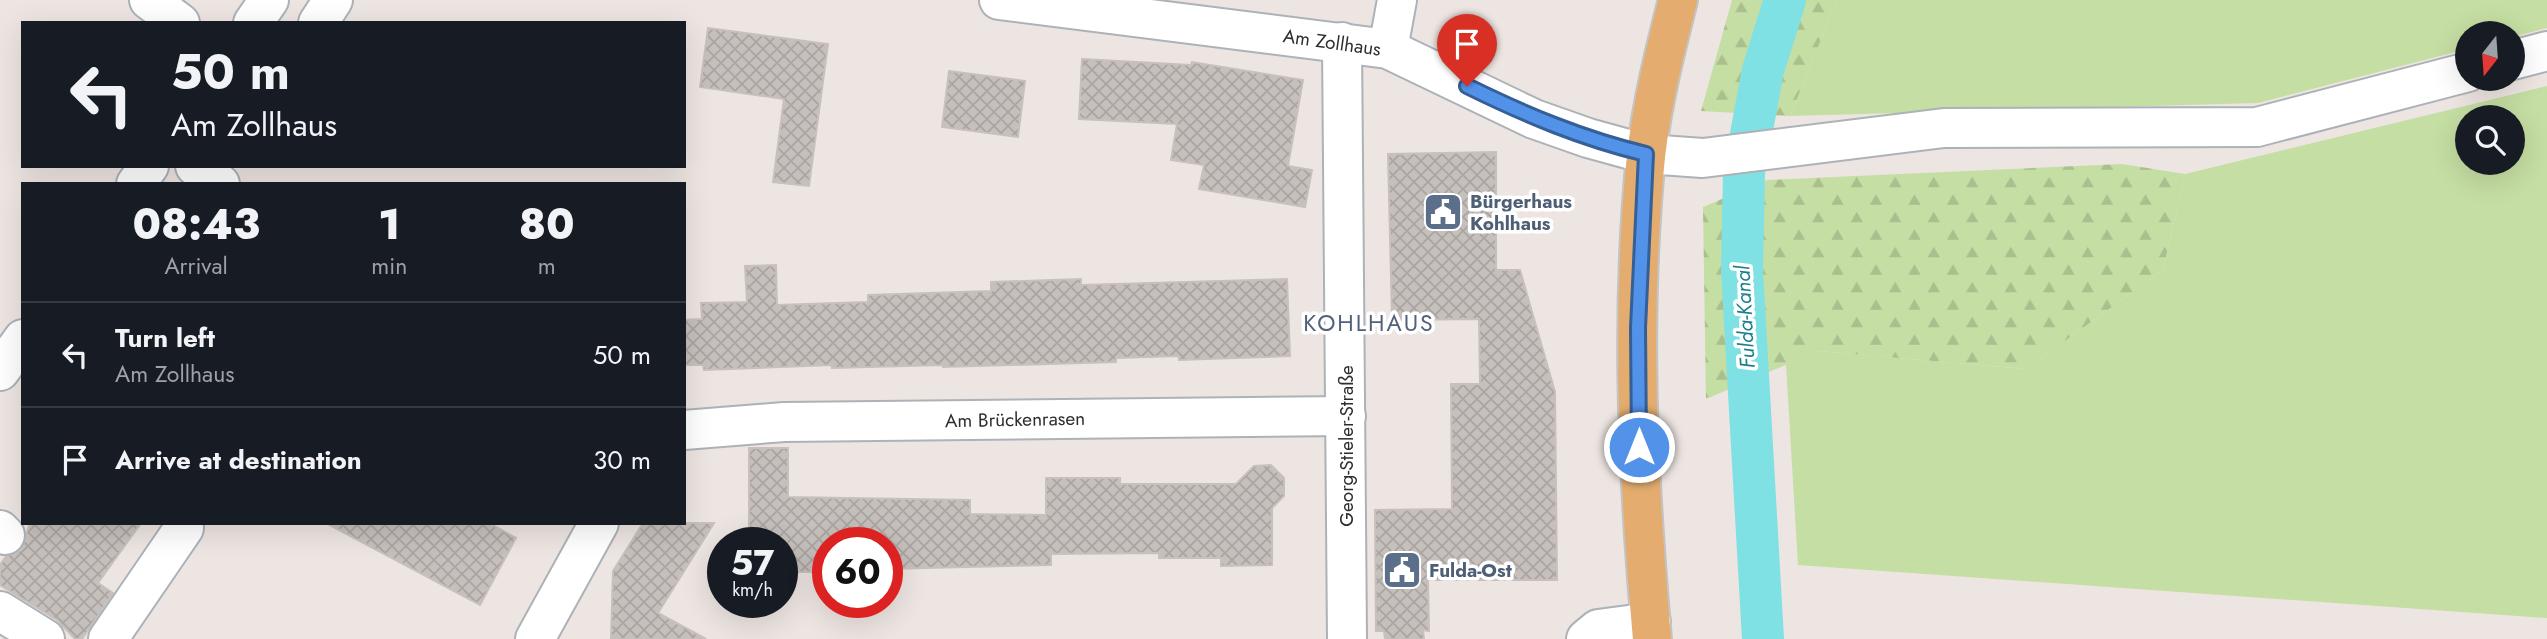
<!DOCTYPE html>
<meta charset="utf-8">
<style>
body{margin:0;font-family:Jost,sans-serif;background:#242831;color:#f1f3f6;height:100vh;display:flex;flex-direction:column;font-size:26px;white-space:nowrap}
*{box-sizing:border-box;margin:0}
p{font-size:23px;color:#9ea1a6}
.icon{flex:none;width:38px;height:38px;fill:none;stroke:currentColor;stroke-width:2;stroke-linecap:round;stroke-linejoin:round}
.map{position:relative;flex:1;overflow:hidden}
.drawer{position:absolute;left:21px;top:182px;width:665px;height:343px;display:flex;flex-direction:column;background:#171b24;border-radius:0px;box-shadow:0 7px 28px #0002}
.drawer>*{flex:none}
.top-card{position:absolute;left:21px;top:21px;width:665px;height:147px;border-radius:0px;box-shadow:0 7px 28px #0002;background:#171b24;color:#f1f3f6;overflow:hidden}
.needle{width:46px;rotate:197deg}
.fabs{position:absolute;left:2455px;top:21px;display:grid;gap:14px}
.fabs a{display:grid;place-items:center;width:70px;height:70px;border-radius:50%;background:#171b24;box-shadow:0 7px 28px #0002;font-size:35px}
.speed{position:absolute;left:707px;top:527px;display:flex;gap:14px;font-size:35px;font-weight:700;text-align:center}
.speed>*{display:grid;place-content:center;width:91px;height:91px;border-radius:50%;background:#171b24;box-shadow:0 7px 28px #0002;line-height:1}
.speed small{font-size:18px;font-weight:400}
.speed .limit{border:10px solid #d22;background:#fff;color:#111}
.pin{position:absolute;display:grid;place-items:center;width:60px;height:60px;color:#fff;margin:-72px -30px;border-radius:50% 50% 50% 0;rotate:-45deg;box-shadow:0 0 7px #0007}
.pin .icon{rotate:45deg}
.me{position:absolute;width:77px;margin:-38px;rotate:0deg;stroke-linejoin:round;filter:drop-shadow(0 0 5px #0008)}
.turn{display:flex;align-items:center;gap:24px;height:147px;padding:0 35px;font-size:32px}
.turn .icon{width:91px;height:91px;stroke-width:2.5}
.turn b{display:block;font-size:49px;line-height:60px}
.eta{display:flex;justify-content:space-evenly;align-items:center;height:119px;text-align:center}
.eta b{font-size:42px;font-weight:800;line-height:49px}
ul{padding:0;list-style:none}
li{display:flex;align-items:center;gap:21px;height:105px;padding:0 35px;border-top:2px solid #363941}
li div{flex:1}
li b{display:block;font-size:26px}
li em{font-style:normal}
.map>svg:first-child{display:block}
.grass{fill:#c5dea3;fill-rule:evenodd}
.forest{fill:url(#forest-firs)}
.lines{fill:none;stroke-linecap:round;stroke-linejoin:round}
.canal{stroke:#7fe1e4;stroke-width:42}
.building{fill:url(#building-cross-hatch);stroke:#c9c0bb;stroke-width:2}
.minor-casing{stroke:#adb2b8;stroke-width:42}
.major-casing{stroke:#c4c4c4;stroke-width:42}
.minor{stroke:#fff;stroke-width:38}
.major{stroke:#e4ad6f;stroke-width:38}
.route-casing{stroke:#355f97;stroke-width:18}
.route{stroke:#5292e9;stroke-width:12}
.labels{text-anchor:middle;stroke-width:7;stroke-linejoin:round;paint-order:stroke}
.street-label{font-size:19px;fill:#2d2d2d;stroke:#fff}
.service-label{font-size:19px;font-weight:bold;fill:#4e5e75;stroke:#fff;text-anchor:start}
.water-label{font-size:21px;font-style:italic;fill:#1a808c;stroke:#fff}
.quarter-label{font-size:23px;letter-spacing:2px;fill:#51627a;stroke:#fff}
</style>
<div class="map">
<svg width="2547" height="639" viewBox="0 0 2547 639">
<defs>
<pattern id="forest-firs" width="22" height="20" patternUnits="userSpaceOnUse" patternTransform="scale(1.75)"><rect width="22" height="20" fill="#c5dea3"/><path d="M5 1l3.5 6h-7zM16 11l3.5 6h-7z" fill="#aabf8d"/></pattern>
<pattern id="building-cross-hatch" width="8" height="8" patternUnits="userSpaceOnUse" patternTransform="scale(1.75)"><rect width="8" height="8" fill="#c6c0bc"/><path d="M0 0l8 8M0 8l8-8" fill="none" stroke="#aaa5a2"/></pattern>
</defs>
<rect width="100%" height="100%" fill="#ede5e1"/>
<g class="grass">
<polygon points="1837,0 2547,0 2547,28 2513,37 2513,33 2468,33 2467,49 2258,103 1790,116"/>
<path d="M2547 86V618L1798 565 1786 364 1818 351 2026 369 2163 270 2185 174ZM2468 117H2513V163H2468Z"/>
</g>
<g class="forest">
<polygon points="1732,0 1837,0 1790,116 1701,111"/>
<polygon points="2122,164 2185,174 2163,270 2026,369 1818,351 1706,399 1703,207 1767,180"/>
</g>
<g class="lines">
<polyline class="canal" points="1763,639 1742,270 1744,172 1763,70 1785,0"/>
</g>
<g class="building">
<polygon points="708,28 828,44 809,186 773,182 784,99 700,87"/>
<polygon points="1082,59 1191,65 1192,62 1303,80 1288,166 1312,170 1305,207 1199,189 1204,165 1171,160 1177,124 1079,119"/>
<polygon points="949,71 1025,81 1018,137 942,127"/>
<polygon points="1496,152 1496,270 1520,270 1555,392 1557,580 1428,580 1429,631 1423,630 1424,639 1385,639 1384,631 1376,631 1375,510 1452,509 1451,384 1480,384 1479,319 1392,320 1388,154"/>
<polygon points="776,265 777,305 868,302 868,295 991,291 991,282 1081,279 1081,285 1287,279 1290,356 1179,360 1179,356 1116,358 1116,362 943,367 943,365 832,368 832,365 704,370 703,365 684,365 684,320 702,319 701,303 747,302 745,266"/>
<polygon points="749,448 788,448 788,497 970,500 970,514 1046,515 1046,478 1120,478 1120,484 1236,484 1254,466 1271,465 1284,478 1284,496 1272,508 1272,565 1221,566 1221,558 1159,558 1159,553 1051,554 1051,565 887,569 887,542 828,542 828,572 782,572 782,542 749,542"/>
<polygon points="30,523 141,523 98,583 113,593 82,639 75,639 57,620 0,585 0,565 6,556 21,550"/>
<polygon points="326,523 489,523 516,538 480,605"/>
<polygon points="643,523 714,523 658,613 706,639 611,639 613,571"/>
</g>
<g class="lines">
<g class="minor-casing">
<g id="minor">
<polyline points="149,0 180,23"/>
<polyline points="999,0 1388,49 1534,119 1588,138 1646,154 1703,158 1944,128 2257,127 2468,72"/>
<polyline points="253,23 269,0"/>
<polyline points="318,23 333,0"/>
<polyline points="1342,42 1347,639"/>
<polyline points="1388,49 1397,0"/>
<polyline points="2513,60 2547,51"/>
<polyline points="195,166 220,184"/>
<polyline points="136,184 149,166"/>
<polyline points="0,371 23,339"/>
<polyline points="684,430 784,422 1346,416"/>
<polyline points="0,530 5,535"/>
<polyline points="0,611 45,639"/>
<polyline points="108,639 184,528"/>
<polyline points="535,639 599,523"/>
<polyline points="1586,639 1598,629 1651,622"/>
</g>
</g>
<g class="major-casing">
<path id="major" d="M1652 639C1638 479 1630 316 1646 156 1652 103 1665 51 1678 0"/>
</g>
<use href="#minor" class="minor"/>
<use href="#major" class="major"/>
</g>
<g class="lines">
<g class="route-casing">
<path id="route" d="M1467 86C1526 115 1583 139 1646 154L1638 328 1639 447"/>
</g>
<use href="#route" class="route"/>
</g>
<defs>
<g id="civic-square" transform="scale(2.0125)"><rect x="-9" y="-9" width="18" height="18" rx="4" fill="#5c6f8a" stroke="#fff"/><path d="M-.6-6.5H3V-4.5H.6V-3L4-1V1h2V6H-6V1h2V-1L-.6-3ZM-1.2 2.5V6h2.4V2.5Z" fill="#fff"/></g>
</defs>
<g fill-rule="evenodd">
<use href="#civic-square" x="1443" y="212"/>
<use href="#civic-square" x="1402" y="570"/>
</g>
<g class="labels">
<g class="street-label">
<text transform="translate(1332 42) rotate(8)" y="7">Am Zollhaus</text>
<text transform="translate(1015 419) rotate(-1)" y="7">Am Brückenrasen</text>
<text transform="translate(1346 446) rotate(-90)" y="7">Georg-Stieler-Straße</text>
</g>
<g class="service-label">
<text x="1470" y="208">Bürgerhaus<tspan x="1470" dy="22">Kohlhaus</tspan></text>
<text x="1429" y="577">Fulda-Ost</text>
</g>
<g class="water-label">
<text transform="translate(1745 317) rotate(-93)" y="7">Fulda-Kanal</text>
</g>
<g class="quarter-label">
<text x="1369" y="331">KOHLHAUS</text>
</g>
</g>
</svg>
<div class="fabs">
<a><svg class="needle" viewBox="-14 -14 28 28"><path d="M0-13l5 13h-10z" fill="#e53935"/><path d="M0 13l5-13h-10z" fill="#9ea1a6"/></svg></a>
<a><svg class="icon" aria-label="search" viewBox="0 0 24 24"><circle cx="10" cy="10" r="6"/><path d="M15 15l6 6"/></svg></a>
</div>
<div class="speed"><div>57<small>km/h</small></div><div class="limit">60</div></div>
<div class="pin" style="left:1467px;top:86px;background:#d93025"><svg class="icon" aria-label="arrive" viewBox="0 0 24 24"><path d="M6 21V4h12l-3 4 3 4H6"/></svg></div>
<svg class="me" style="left:1639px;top:447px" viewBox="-20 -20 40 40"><circle r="17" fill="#5292e9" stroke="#fff" stroke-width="3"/><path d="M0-11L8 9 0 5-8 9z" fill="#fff"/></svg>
<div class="top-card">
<div class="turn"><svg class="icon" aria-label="left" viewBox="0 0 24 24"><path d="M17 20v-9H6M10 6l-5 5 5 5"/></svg><div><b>50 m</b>Am Zollhaus</div></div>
</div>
<section class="drawer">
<div class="eta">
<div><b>08:43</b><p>Arrival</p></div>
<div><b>1</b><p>min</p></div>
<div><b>80</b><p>m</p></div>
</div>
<ul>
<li><svg class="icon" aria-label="left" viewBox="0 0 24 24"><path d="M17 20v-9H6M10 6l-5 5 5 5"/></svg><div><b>Turn left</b><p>Am Zollhaus</p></div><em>50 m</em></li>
<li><svg class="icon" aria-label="arrive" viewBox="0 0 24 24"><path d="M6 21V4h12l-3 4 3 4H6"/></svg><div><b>Arrive at destination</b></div><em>30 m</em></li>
</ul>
</section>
</div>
